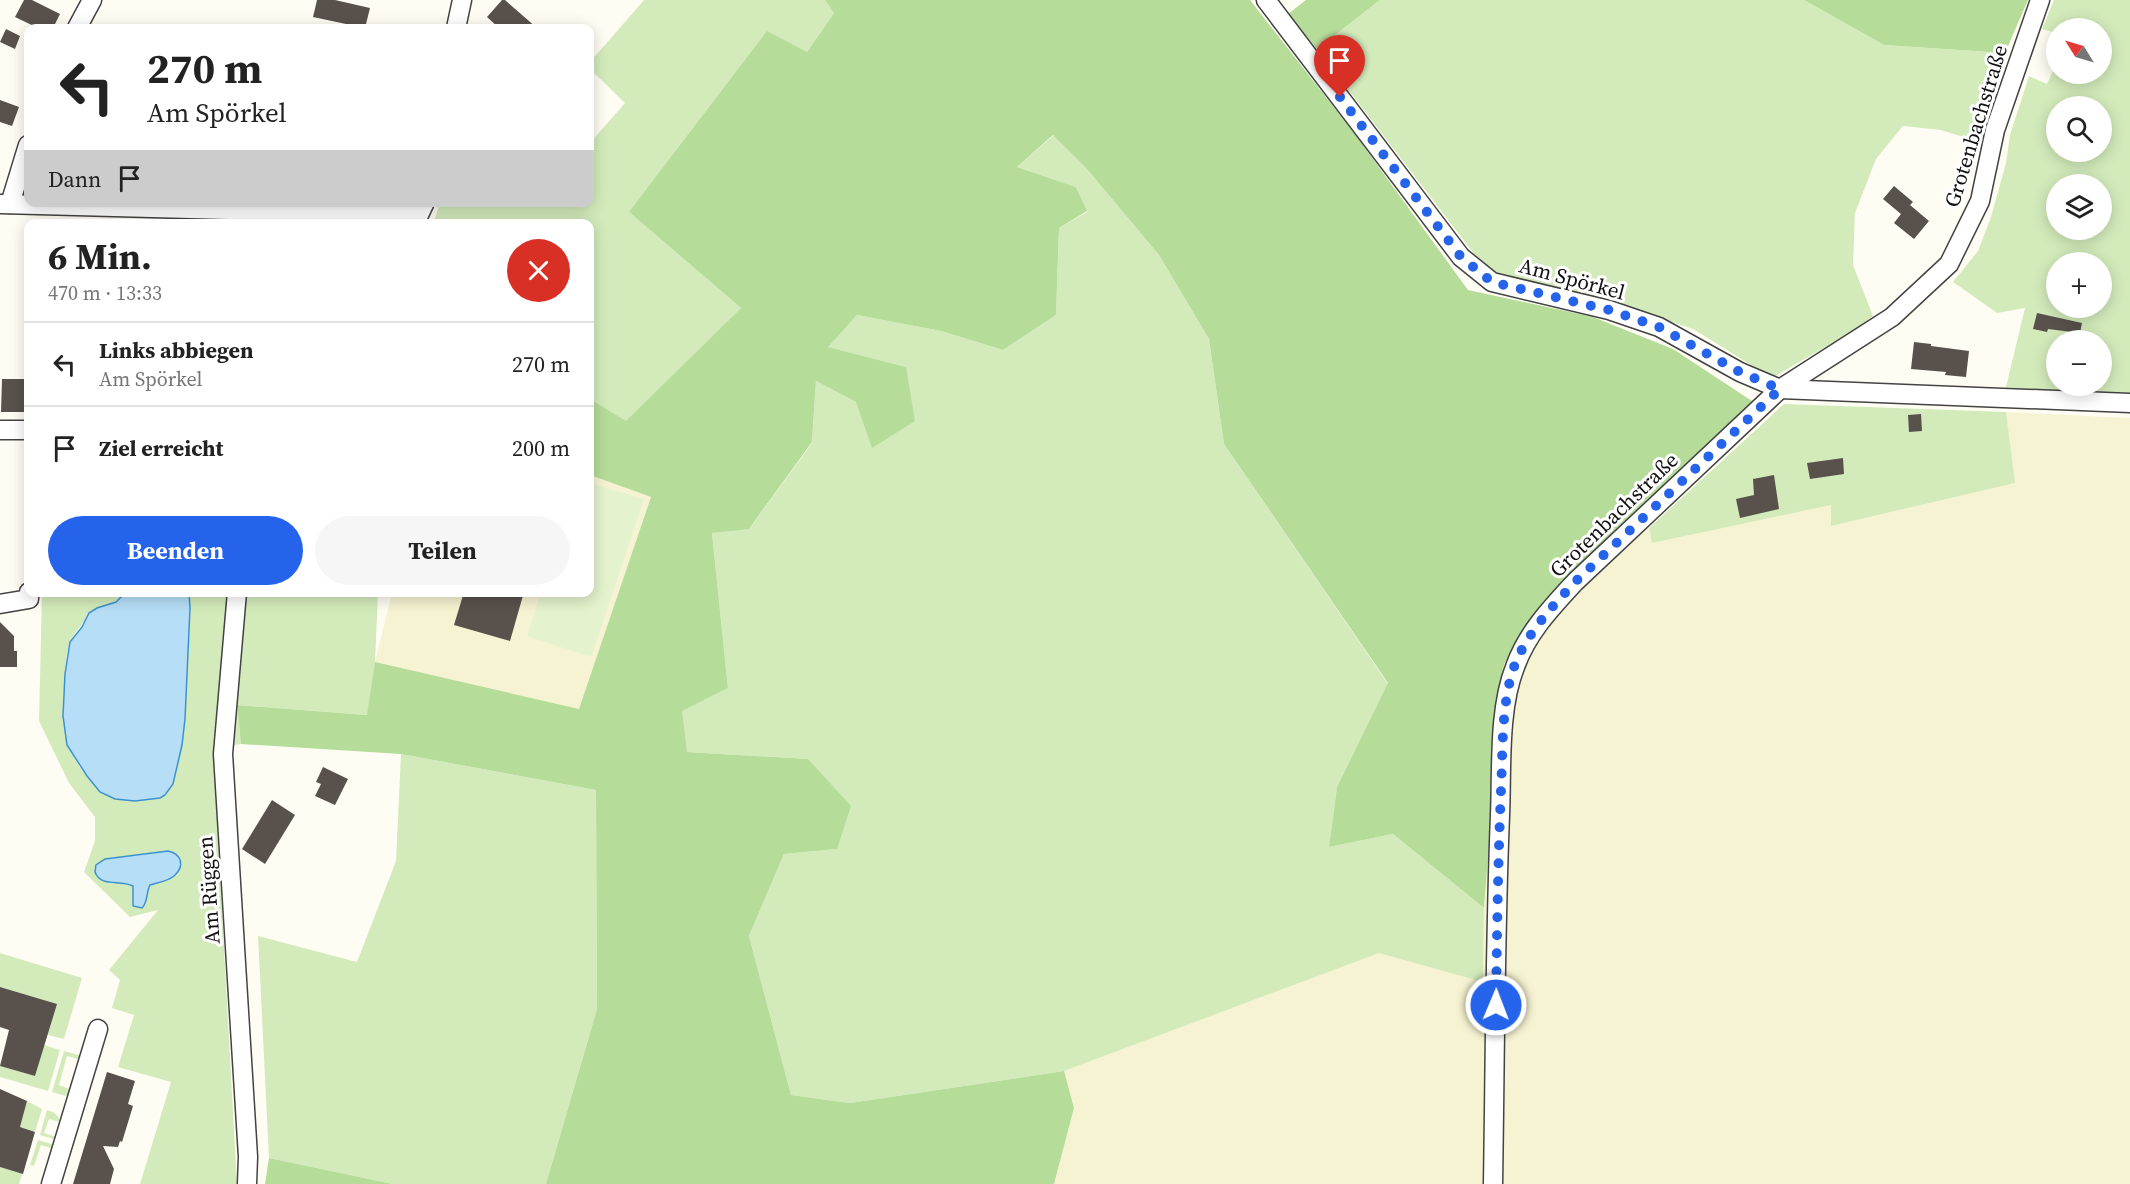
<!DOCTYPE html>
<html lang="de">
<meta charset="utf-8">
<style>
body{margin:0;font-family:"Source Serif 4",serif;background:#f6f6f6;color:#222;height:100vh;display:flex;flex-direction:column;font-size:22px;white-space:nowrap}
*{box-sizing:border-box;margin:0}
p{font-size:20px;color:#767676}
.icon{flex:none;width:33px;height:33px;fill:none;stroke:currentColor;stroke-width:2;stroke-linecap:round;stroke-linejoin:round}
.map{position:relative;flex:1;overflow:hidden}
.sheet{position:absolute;left:24px;top:219px;width:570px;height:378px;display:flex;flex-direction:column;background:#fff;border-radius:12px;box-shadow:0 3px 15px #0003}
.sheet>*{flex:none}
.top-card{position:absolute;left:24px;top:24px;width:570px;height:183px;border-radius:12px;box-shadow:0 3px 15px #0003;background:#fff;color:#222;overflow:hidden}
.needle{width:39px;rotate:307deg}
.tools{position:absolute;left:2046px;top:18px;display:grid;gap:12px}
.tools a{display:grid;place-items:center;width:66px;height:66px;border-radius:50%;background:#fff;box-shadow:0 3px 15px #0003;font-size:30px}
.pin{position:absolute;display:grid;place-items:center;width:51px;height:51px;color:#fff;margin:-62px -26px;border-radius:50% 50% 50% 0;rotate:-45deg;box-shadow:0 0 6px #0007}
.pin .icon{rotate:45deg}
.me{position:absolute;width:66px;margin:-33px;rotate:1deg;stroke-linejoin:round;filter:drop-shadow(0 0 4px #0008)}
.turn{display:flex;align-items:center;gap:21px;height:126px;padding:0 24px;font-size:27px}
.turn .icon{width:78px;height:78px;stroke-width:2.5}
.turn b{display:block;font-size:42px;line-height:51px}
.then{display:flex;align-items:center;height:57px;padding:0 24px;background:#0003;gap:12px;font-size:22px}
.round{display:grid;place-items:center;flex:none;width:63px;height:63px;border-radius:32px;background:#f6f6f6}
.summary{display:flex;align-items:center;justify-content:space-between;height:102px;padding:0 24px}
h1{font-size:36px;font-weight:700;line-height:45px}
.button{display:flex;gap:12px;margin-top:auto;padding:12px 24px}
.button a{flex:1;height:69px;border-radius:36px;background:#2563eb;color:#fff;font-size:24px;font-weight:700;line-height:69px;text-align:center}
.button a+a{background:#f6f6f6;color:#222}
ul{padding:0;list-style:none}
li{display:flex;align-items:center;gap:18px;height:84px;padding:0 24px;border-top:2px solid #e0e0e0}
li div{flex:1}
li b{display:block;font-size:22px}
li em{font-style:normal}
.map>svg:first-child{display:block}
.farmland{fill:#f6f3d2}
.green{fill:#d3ebbb;fill-rule:evenodd}
.forest{fill:#b6dc9a}
.pitch{fill:#e4f2cd}
.water{fill:#b6def7;stroke:#3c92d0;stroke-width:1.5}
.building{fill:#59514c}
.lines{fill:none;stroke-linecap:round;stroke-linejoin:round}
.minor-casing{stroke:#434343;stroke-width:21}
.minor{stroke:#fff;stroke-width:18}
.route{stroke:#2563eb;stroke-width:10;stroke-dasharray:0 18}
.labels{text-anchor:middle;stroke-width:6;stroke-linejoin:round;paint-order:stroke}
.street-label{font-size:21px;fill:#101010;stroke:#fff}
</style>
<div class="map">
<svg width="2130" height="1184" viewBox="0 0 2130 1184">
<rect width="100%" height="100%" fill="#fffdf3"/>
<g class="farmland">
<polygon points="2006,412 2130,418 2130,1184 1054,1184 1074,1108 1064,1071 1379,952 1483,982 1484,908 1504,664 1540,606 1638,509 1649,528 1652,543 1831,504 1831,526 2014,483"/>
<polygon points="590,475 651,497 579,710 375,662 392,593 590,592"/>
</g>
<g class="green">
<polygon points="644,0 825,0 834,13 807,52 629,212 741,308 626,422 590,399 590,224 433,224 440,203 486,203 534,206 538,203 590,202 590,143 625,103 590,69 590,62"/>
<polygon points="1380,0 1804,0 1884,45 2005,53 1976,141 1941,130 1903,126 1876,159 1855,213 1853,265 1873,316 1856,329 1772,378 1693,329 1605,300 1503,278 1475,255 1317,49"/>
<path d="M2054 0H2130V396L2005 391 2025 308 1997 313 1953 282 1978 251 1991 217 2006 163 2010 135 2029 76 2047 84 2056 65V74H2102V28H2056V33L2042 29ZM2056 106H2102V152H2056ZM2056 184H2102V230H2056ZM2056 262H2102V308H2056ZM2056 340H2102V386H2056Z"/>
<polygon points="1054,135 1086,168 1159,255 1209,339 1224,444 1388,684 1337,787 1329,847 1393,834 1484,908 1483,982 1379,953 1064,1071 850,1103 791,1095 749,936 784,854 837,849 808,759 687,752 681,711 728,688 712,533 750,528 812,443 816,381 856,402 906,367 827,347 857,315 941,331 1003,350 1056,315 1059,228 1087,212 1076,187 1017,167"/>
<polygon points="1784,404 2006,412 2015,483 1831,526 1831,505 1652,543 1649,528"/>
<path d="M42 593H125C112 606 112 601 98 608 90 612 79 628 74 635 66 646 65 667 65 680 64 692 62 705 63 717 65 750 85 785 115 799L175 775 185 719 190 608 189 593H378L375 662 368 715 237 705 241 744 213 749 237 1184H140L171 1082 118 1067 134 1015 112 1008 120 980 109 970 158 910 130 917 84 872 95 841V817L69 783 39 721Z"/>
<polygon points="401,754 596,790 597,1009 546,1184 393,1184 269,1158 258,936 357,962 396,861"/>
<polygon points="0,953 82,978 64,1039 48,1035 56,1004 0,987"/>
<polygon points="44,1045 60,1050 48,1091 0,1077 0,1066 35,1076"/>
<polygon points="64,1051 82,1056 81,1060 67,1056 59,1085 72,1090 69,1097 52,1092"/>
<polygon points="27,1101 42,1109 35,1132 20,1127"/>
<path d="M47 1110C54 1112 59 1115 60 1122L49 1119 44 1133 57 1137V1140L40 1135Z"/>
<polygon points="38,1140 55,1145 53,1149 41,1145 34,1166 30,1165"/>
<polygon points="32,1143 19,1184 0,1184 0,1167 7,1169"/>
</g>
<g class="forest">
<polygon points="825,0 1250,0 1357,137 1468,290 1593,317 1673,349 1752,401 1638,509 1540,606 1504,664 1484,908 1393,834 1329,847 1337,787 1388,683 1224,444 1209,339 1159,255 1086,168 1053,135 1017,167 1076,187 1087,211 1059,228 1056,315 1003,350 941,331 857,315 828,347 906,367 915,421 872,448 856,402 816,381 812,442 749,529 712,533 728,688 682,711 687,752 808,759 851,806 837,849 784,854 749,936 791,1095 850,1103 1064,1071 1074,1108 1054,1184 546,1184 597,1009 596,790 401,754 241,744 237,705 367,715 375,662 579,709 651,497 590,475 590,399 626,421 741,308 629,212 767,31 807,52 834,13"/>
<polygon points="1306,0 1380,0 1317,49 1288,14"/>
<polygon points="1804,0 2028,0 2005,53 1884,45"/>
<polygon points="269,1158 393,1184 265,1184"/>
</g>
<polygon class="pitch" points="590,483 644,499 591,657 527,636 541,593 590,592"/>
<g class="water">
<polygon points="125,593 189,593 190,608 185,719 182,745 173,784 165,795 160,798 135,801 115,799 100,792 87,776 67,745 63,716 65,674 70,642 82,627 89,613 97,608 116,602"/>
<path d="M168 851C182 854 185 866 174 876 168 881 157 883 150 885 146 893 148 902 142 908L133 906V886C120 879 101 888 95 872L96 865 105 859Z"/>
</g>
<g class="building">
<polygon points="24,0 32,0 60,14 53,28 38,28 15,17"/>
<polygon points="317,0 335,0 370,8 365,28 313,17"/>
<polygon points="502,0 505,0 537,28 499,28 487,17"/>
<polygon points="6,29 20,36 15,49 0,42"/>
<polygon points="0,100 19,107 12,126 0,122"/>
<polygon points="1894,186 1913,202 1910,205 1929,221 1914,239 1894,223 1901,214 1883,199"/>
<polygon points="2037,313 2082,323 2080,333 2048,329 2047,332 2033,329"/>
<polygon points="1914,342 1931,344 1931,346 1969,351 1966,377 1945,375 1946,372 1911,369"/>
<polygon points="2,379 28,379 28,412 1,412"/>
<polygon points="1921,414 1922,431 1909,432 1908,415"/>
<polygon points="1843,458 1844,474 1810,479 1807,463"/>
<polygon points="1774,475 1779,509 1740,518 1736,499 1754,495 1753,479"/>
<polygon points="464,592 524,592 510,641 454,625"/>
<polygon points="0,622 14,636 14,651 17,651 17,667 0,667"/>
<polygon points="323,767 348,779 335,805 315,796 321,784 316,782"/>
<polygon points="272,800 295,815 265,864 242,849"/>
<polygon points="0,987 57,1004 35,1076 0,1066 9,1030 0,1027"/>
<polygon points="107,1072 135,1081 128,1104 133,1106 122,1142 120,1141 118,1147 103,1146 114,1169 110,1184 73,1184"/>
<polygon points="0,1089 27,1101 20,1127 35,1132 23,1174 0,1167"/>
</g>
<g class="lines">
<g class="minor-casing">
<g id="minor">
<polyline points="1266,0 1461,257 1492,282 1609,310 1659,327 1740,372 1780,389 2130,403"/>
<polyline points="77,28 92,0"/>
<polyline points="456,28 462,0"/>
<polyline points="0,204 419,215 425,202"/>
<polyline points="10,204 28,145"/>
<polyline points="0,430 28,430"/>
<polyline points="237,592 223,754 248,1157 247,1184"/>
<polyline points="0,604 29,599 29,592"/>
<polyline points="51,1184 98,1029"/>
<path d="M1493 1184C1495 1061 1495 938 1500 815 1502 769 1498 710 1515 667 1527 633 1551 608 1575 582L1780 389 1892 317 1949 264 1980 201 1995 130 2040 0"/>
</g>
</g>
<use href="#minor" class="minor"/>
</g>
<g class="lines">
<path class="route" d="M1340 97 1461 257 1492 282 1609 310 1659 327 1740 372 1780 389 1575 582C1551 608 1527 633 1514 667 1501 705 1503 750 1501 790 1498 861 1497 933 1496 1005"/>
</g>
<g class="labels">
<g class="street-label">
<text transform="translate(1976 126) rotate(-73)" y="7">Grotenbachstraße</text>
<text transform="translate(1572 279) rotate(15)" y="7">Am Spörkel</text>
<text transform="translate(1614 515) rotate(-44)" y="7">Grotenbachstraße</text>
<text transform="translate(209 890) rotate(-94)" y="7">Am Rüggen</text>
</g>
</g>
</svg>
<div class="tools">
<a><svg class="needle" viewBox="-14 -14 28 28"><path d="M0-13l5 13h-10z" fill="#e53935"/><path d="M0 13l5-13h-10z" fill="#767676"/></svg></a>
<a><svg class="icon" aria-label="search" viewBox="0 0 24 24"><circle cx="10" cy="10" r="6"/><path d="M15 15l6 6"/></svg></a>
<a><svg class="icon" aria-label="layers" viewBox="0 0 24 24"><path d="M12 4l9 5-9 5-9-5zM3 14l9 5 9-5"/></svg></a>
<a>+</a>
<a>−</a>
</div>
<div class="pin" style="left:1340px;top:97px;background:#d93025"><svg class="icon" aria-label="arrive" viewBox="0 0 24 24"><path d="M6 21V4h12l-3 4 3 4H6"/></svg></div>
<svg class="me" style="left:1496px;top:1005px" viewBox="-20 -20 40 40"><circle r="17" fill="#2563eb" stroke="#fff" stroke-width="3"/><path d="M0-11L8 9 0 5-8 9z" fill="#fff"/></svg>
<div class="top-card">
<div class="turn"><svg class="icon" aria-label="left" viewBox="0 0 24 24"><path d="M17 20v-9H6M10 6l-5 5 5 5"/></svg><div><b>270 m</b>Am Spörkel</div></div>
<div class="then">Dann<svg class="icon" aria-label="arrive" viewBox="0 0 24 24"><path d="M6 21V4h12l-3 4 3 4H6"/></svg></div>
</div>
<section class="sheet">
<div class="summary"><div><h1>6 Min.</h1><p>470 m · 13:33</p></div><a class="round" style="background:#d93025;color:#fff"><svg class="icon" aria-label="close" viewBox="0 0 24 24"><path d="M6 6l12 12M18 6L6 18"/></svg></a></div>
<ul>
<li><svg class="icon" aria-label="left" viewBox="0 0 24 24"><path d="M17 20v-9H6M10 6l-5 5 5 5"/></svg><div><b>Links abbiegen</b><p>Am Spörkel</p></div><em>270 m</em></li>
<li><svg class="icon" aria-label="arrive" viewBox="0 0 24 24"><path d="M6 21V4h12l-3 4 3 4H6"/></svg><div><b>Ziel erreicht</b></div><em>200 m</em></li>
</ul>
<div class="button"><a>Beenden</a><a>Teilen</a></div>
</section>
</div>
